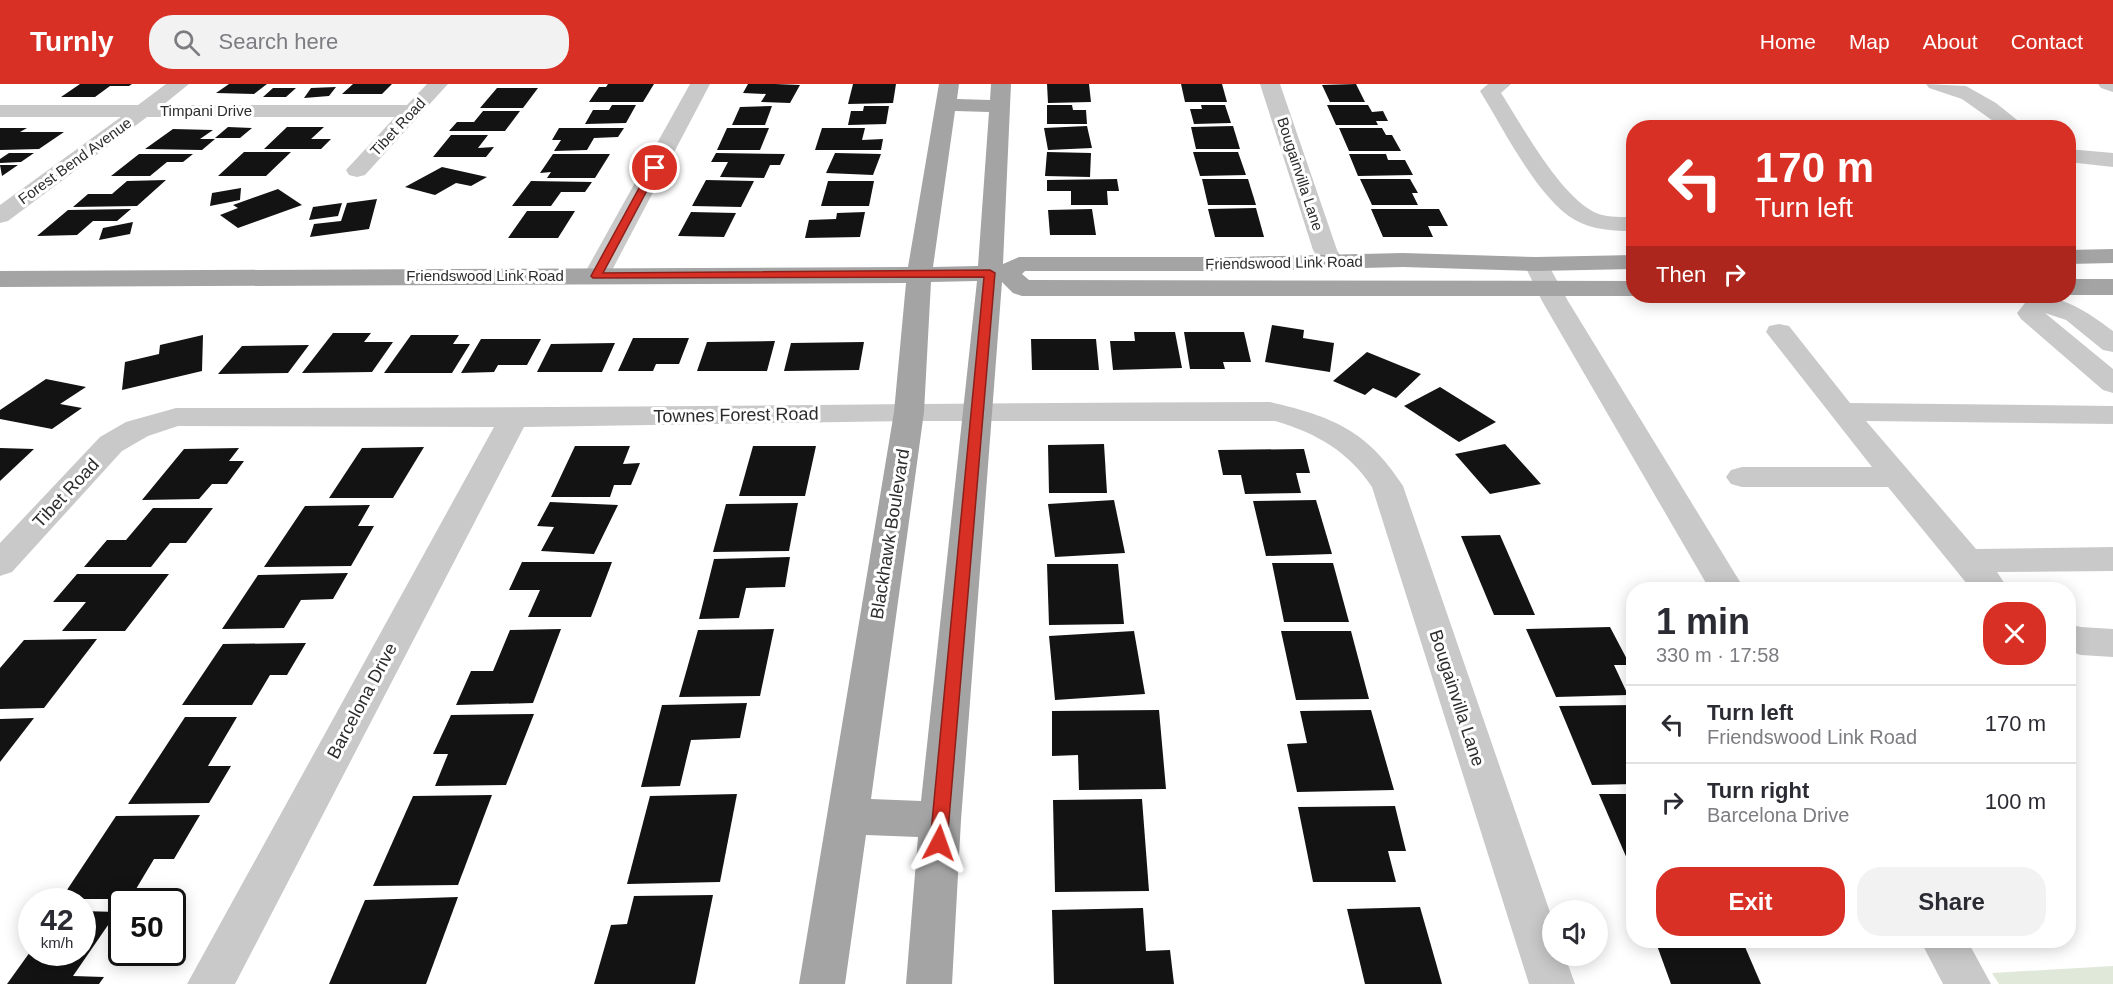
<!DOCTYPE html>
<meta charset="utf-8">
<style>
body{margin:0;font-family:Arial,sans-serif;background:#f2f2f3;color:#2b2b33;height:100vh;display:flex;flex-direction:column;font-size:22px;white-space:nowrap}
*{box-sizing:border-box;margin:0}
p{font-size:20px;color:#7c7c81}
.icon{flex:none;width:33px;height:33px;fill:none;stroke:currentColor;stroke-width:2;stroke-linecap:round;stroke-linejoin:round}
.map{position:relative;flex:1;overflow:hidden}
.side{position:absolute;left:1626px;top:498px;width:450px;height:366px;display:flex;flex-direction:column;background:#fff;border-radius:24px;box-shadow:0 3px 15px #0003}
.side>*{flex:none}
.banner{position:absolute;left:1626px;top:36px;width:450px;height:183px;border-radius:24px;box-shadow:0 3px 15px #0003;background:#d93025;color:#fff;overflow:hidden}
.buttons{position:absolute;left:1542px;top:816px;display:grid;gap:12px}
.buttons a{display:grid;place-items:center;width:66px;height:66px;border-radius:50%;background:#fff;box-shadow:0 3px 15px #0003;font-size:30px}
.speed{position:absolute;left:18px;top:804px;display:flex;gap:12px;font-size:30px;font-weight:700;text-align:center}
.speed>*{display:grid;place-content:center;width:78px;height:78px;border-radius:50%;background:#fff;box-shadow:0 3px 15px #0003;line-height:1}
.speed small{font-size:15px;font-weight:400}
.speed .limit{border:3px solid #111;border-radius:9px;background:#fff;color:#111}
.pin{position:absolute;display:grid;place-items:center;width:51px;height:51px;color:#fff;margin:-26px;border:3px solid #fff;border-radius:50%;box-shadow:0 2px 6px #0007}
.me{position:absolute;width:66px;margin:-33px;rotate:4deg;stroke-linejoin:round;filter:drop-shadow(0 0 4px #0008)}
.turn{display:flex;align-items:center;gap:21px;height:126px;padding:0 30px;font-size:27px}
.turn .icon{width:78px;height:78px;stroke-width:2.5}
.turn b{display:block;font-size:42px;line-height:51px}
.then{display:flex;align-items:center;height:57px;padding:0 30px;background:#0003;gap:12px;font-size:22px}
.round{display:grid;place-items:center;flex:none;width:63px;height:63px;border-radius:24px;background:#f2f2f3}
.overview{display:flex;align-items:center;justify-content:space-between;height:102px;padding:0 30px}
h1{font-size:36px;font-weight:700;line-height:45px}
.button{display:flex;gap:12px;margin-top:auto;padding:12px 30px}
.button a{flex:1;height:69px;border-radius:24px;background:#d93025;color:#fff;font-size:24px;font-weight:700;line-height:69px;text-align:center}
.button a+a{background:#f2f2f3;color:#2b2b33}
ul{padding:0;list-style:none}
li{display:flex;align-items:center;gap:18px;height:78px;padding:0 30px;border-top:2px solid #e1e1e2}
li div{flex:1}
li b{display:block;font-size:22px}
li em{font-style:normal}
header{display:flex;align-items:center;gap:36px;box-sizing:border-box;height:84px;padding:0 30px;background:#d93025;color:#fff}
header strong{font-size:28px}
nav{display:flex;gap:33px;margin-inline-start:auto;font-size:21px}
.search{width:420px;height:54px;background:#f2f2f3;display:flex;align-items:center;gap:15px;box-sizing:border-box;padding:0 21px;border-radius:24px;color:#7c7c81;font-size:22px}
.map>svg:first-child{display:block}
.green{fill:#e0e8da}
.building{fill:#131313}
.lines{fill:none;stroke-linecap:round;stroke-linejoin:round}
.minor{fill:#c9c9c9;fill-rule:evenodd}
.major{fill:#a4a4a4;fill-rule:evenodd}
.route{fill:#d93025;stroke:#8d1f18;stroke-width:1.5}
.labels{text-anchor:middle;stroke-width:6;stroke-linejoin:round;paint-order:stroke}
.far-street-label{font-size:15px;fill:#2c2c2c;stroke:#fff}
.street-label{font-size:18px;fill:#2c2c2c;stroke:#fff}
</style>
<header>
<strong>Turnly</strong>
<div class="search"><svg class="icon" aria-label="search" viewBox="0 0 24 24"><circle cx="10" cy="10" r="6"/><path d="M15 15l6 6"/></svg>Search here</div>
<nav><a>Home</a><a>Map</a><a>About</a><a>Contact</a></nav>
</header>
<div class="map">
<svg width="2113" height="900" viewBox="0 0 2113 900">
<rect width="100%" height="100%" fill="#fff"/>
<polygon class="green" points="2113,882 2113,900 1999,900 1992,889"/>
<g class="building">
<polygon points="80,0 132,0 129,2 110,2 95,13 61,13"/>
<polygon points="229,0 267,0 254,10 216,9"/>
<polygon points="353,0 392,0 382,10 342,10"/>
<polygon points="608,0 654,0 643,18 589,18 599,3 606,3"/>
<polygon points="748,0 775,0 800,1 790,19 761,18 766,10 743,9"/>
<polygon points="853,0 896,0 893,19 848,20"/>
<polygon points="1047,0 1089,0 1091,18 1048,19"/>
<polygon points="1181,0 1222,0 1227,18 1185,18"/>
<polygon points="1356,0 1365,18 1330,18 1322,1"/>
<polygon points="336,3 329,12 304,14 311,4"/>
<polygon points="273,4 296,4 286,13 263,13"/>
<polygon points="497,4 538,4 523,24 480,24"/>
<polygon points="612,21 636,21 626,39 585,40 593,26 609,26"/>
<polygon points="1047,21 1072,21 1073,26 1086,26 1087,40 1047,40"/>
<polygon points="1201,21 1225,21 1231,39 1194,40 1190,25 1202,25"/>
<polygon points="1327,21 1368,21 1372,28 1383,27 1388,37 1376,37 1378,41 1336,41"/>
<polygon points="772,22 765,41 732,41 740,23"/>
<polygon points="864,22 889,22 886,40 848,41 851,27 863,27"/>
<polygon points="483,27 520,27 505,47 449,47 457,38 474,38"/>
<polygon points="1087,42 1092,64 1048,66 1044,44"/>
<polygon points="1233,42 1240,65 1196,65 1191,43"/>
<polygon points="228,43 252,44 240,54 215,54"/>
<polygon points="287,43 324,43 311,55 331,55 321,65 264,65"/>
<polygon points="0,44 27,44 20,48 64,48 39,65 0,66"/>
<polygon points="559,44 624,44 618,53 594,54 587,66 554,67 561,56 552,56"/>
<polygon points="727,44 769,44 760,66 717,66"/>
<polygon points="822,44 865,44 862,56 883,55 881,66 815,66"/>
<polygon points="1339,44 1382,44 1386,51 1392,51 1401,67 1349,67"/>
<polygon points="173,45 213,46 200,55 215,55 202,66 145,65"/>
<polygon points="451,51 488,51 478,64 494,63 486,73 433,73"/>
<polygon points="244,68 291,68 266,92 218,92"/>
<polygon points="1047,68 1091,69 1090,93 1045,92"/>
<polygon points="1193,68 1238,68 1246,91 1200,92"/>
<polygon points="9,69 34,69 21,78 0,79 0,75"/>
<polygon points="716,69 785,70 780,81 770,81 764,94 720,93 728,78 711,78"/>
<polygon points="835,69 881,70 873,91 826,89"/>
<polygon points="139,70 193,70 183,78 167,78 150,92 111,92"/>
<polygon points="553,70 610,70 595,94 547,94 551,88 540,89"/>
<polygon points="1349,70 1386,70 1388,76 1405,76 1413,91 1358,92"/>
<polygon points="0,81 18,81 2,92"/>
<polygon points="442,83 487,93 471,102 456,99 435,111 405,103"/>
<polygon points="1117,95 1119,107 1107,107 1108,121 1071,121 1071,107 1047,107 1047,96"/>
<polygon points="1202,95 1248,95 1256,121 1208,121"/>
<polygon points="1360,95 1410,95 1418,109 1412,109 1418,121 1372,121"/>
<polygon points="166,96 137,122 73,123 88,110 112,110 127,97"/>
<polygon points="706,96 754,97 741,123 692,122"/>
<polygon points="531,97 592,98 585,108 561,108 551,122 512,122"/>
<polygon points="828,97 874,97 869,122 821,122"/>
<polygon points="241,104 240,116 210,122 212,109"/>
<polygon points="278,105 302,121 238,144 220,131 238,124 233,121"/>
<polygon points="377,115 369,145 310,153 314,140 341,137 347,119"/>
<polygon points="342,119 338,132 309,136 313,123"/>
<polygon points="1256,124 1264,153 1215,153 1208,125"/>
<polygon points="131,125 117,137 93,137 77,151 37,152 68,126"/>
<polygon points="1092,125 1096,151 1050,151 1048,126"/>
<polygon points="1371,125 1439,125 1448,142 1428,142 1433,153 1383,153"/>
<polygon points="527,127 575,127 558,154 508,154"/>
<polygon points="691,128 736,129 724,153 678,152"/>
<polygon points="865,128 860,153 805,154 809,136 836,135 837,129"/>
<polygon points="133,138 130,150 99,156 103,144"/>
<polygon points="1272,241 1304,246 1303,254 1334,259 1330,288 1265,278"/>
<polygon points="1134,248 1175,248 1182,284 1113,286 1110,257 1135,257"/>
<polygon points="1184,248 1244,248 1251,278 1223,278 1225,285 1190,285"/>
<polygon points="333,249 371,249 364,258 393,258 372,288 302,289"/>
<polygon points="203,251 202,287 122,306 125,278 159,270 160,261"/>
<polygon points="411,251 459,251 453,260 470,260 452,289 384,289"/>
<polygon points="633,254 689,254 679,280 656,280 653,287 618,287"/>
<polygon points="481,255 541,255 527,281 498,281 494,288 461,289"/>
<polygon points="1031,255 1096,255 1099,286 1032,286"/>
<polygon points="775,257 767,287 697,287 707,258"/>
<polygon points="864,258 859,286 784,287 791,259"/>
<polygon points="615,259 602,288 537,288 551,260"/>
<polygon points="309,261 288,289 218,290 242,262"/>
<polygon points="1367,268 1421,290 1396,314 1373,304 1365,311 1333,297"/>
<polygon points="46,295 86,303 60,320 82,324 52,345 0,335 0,326"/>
<polygon points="1440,303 1496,338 1459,358 1404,322"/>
<polygon points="1104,360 1107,409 1049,409 1048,361"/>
<polygon points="1505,360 1541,400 1490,410 1455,370"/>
<polygon points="575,362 630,362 623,380 640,379 631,401 614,401 610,413 551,413"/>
<polygon points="753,362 816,362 805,412 739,412"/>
<polygon points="424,363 393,414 329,414 362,364"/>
<polygon points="0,364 34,365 0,397"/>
<polygon points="239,364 229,377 244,377 227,400 212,400 199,415 142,416 184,365"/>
<polygon points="1304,365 1310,389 1296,389 1301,409 1245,410 1241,391 1223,391 1218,366"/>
<polygon points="1114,416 1125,469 1055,473 1048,420"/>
<polygon points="1316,416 1332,470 1266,472 1253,417"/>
<polygon points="550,418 618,421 594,470 541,467 554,443 537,442"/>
<polygon points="798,419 789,467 713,468 726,420"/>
<polygon points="370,421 358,442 374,442 351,482 264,483 305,422"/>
<polygon points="153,424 213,424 186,459 170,459 151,483 84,483 107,456 126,456"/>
<polygon points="1500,451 1535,531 1494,531 1461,452"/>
<polygon points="790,473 785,503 746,504 739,534 699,535 714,475"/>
<polygon points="522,478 612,478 591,533 528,533 540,506 509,506"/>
<polygon points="1272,479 1333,479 1349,538 1284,538"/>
<polygon points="1047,480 1118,480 1124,540 1049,541"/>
<polygon points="348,489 333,515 301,516 284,544 222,545 258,491"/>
<polygon points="77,490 169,490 125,547 62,547 86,518 53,518"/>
<polygon points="1610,543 1630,581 1614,581 1628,611 1556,613 1526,545"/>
<polygon points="561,545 533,619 456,621 471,587 493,587 510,546"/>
<polygon points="774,545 760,612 679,613 698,546"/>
<polygon points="1134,547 1145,610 1055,616 1049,552"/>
<polygon points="1281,547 1351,547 1369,615 1296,616"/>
<polygon points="97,555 44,624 0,625 0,584 24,556"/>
<polygon points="306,559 287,591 270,591 252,621 182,621 223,560"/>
<polygon points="747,619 740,654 691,656 680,702 641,703 662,621"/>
<polygon points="1634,621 1634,700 1592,701 1559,622"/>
<polygon points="1159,626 1166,705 1079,706 1078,671 1052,672 1052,627"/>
<polygon points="1371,626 1394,706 1297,708 1287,660 1307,659 1300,627"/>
<polygon points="534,630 506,701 435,702 448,670 433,670 451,631"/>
<polygon points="185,633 237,633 208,682 231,682 209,719 128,720"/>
<polygon points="34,634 0,678 0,635"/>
<polygon points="737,710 720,798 627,800 650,712"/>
<polygon points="1599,710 1634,710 1634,791"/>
<polygon points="492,711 458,801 373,802 413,712"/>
<polygon points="1142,715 1149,807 1055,808 1053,716"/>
<polygon points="1395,722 1406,767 1388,767 1396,798 1313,798 1298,723"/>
<polygon points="200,731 174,775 154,775 130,815 61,815 116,732"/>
<polygon points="713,811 695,900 594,900 611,841 627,840 634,812"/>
<polygon points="458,813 426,900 329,900 365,816"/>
<polygon points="1420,823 1442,900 1365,900 1347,825"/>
<polygon points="1143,824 1146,867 1170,866 1174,900 1054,900 1052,826"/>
<polygon points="82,827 117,828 73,892 104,893 99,900 7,900 30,868 82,868"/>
<polygon points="1655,856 1742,856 1761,900 1671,900"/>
</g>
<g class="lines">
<g class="minor">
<polygon points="166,0 189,0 163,21 407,21 427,0 448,0 365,91 357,93 349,91 346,86 395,33 147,33 8,137 0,139 0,121 121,33 0,33 0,21 138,21"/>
<polygon points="690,0 710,0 609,192 605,197 596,200 587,197 583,192"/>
<polygon points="1260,0 1280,0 1337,166 1344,178 1341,183 1332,185 1323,183 1313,166"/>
<path d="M1488 0H1511L1501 9C1523 43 1557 107 1592 127 1604 134 1620 133 1634 133V147C1615 147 1592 146 1575 136 1538 115 1503 44 1480 7Z"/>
<polygon points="1926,0 1966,2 1996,19 2027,44 2003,44 1962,15 1929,4"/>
<polygon points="2098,0 2113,0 2113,8 2101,4"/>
<polygon points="2068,65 2113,69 2113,83 2068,78"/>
<polygon points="1536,173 1545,175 1548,180 1568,217 1745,506 1710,506 1542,217 1524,180 1527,175"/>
<path d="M2018 212C2057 208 2083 224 2113 247V268L2103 266 2066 236 2045 229 2113 285V309L2103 306 2021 235 2017 229 2025 219Z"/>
<polygon points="1779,240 1789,242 1850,319 2113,322 2113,340 1866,337 1976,465 2113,463 2113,487 1997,488 2009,506 1972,506 1888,403 1742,403 1731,400 1726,393 1731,386 1742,383 1872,383 1766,248 1769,242"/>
<path d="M1270 318C1333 333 1367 346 1403 402L1552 834V872H1565L1575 900H1529L1372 403C1348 367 1316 349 1275 337H909L524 343 235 900H187L494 343 178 342 148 352 122 367 12 488 0 492V459L100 353 126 338 176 324C541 325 905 319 1270 318Z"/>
<polygon points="2068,540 2081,543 2113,545 2113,573 2081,571 2068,567"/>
<polygon points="1920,856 1967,856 1991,900 1943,900"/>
</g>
<g class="major">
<path d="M939 0H959L957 15 990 16 991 0H1011L1003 180 1019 173H1234L1403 169 1536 173 1634 171V185L1536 187 1403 183 1234 187H1025L1022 190 1029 196 1634 197V212H1639H1022L1013 209 1002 198 961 736 952 900H906L918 753 866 751 845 900H799L894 328 906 199 0 203V187L908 183ZM955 27 989 28 978 182 933 183ZM977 197 921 717 871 715 924 328 931 198Z"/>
<polygon points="2113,165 2113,179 2068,180 2068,166"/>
<rect x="2068" y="195" width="45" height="16"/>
</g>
</g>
<polygon class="route" points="655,81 659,84 603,189 990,186 995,189 947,759 945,765 939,767 933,765 930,759 984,193 593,194 591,192 650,84"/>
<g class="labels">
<g class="far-street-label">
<text x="206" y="32">Timpani Drive</text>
<text transform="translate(398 43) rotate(-47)" y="5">Tibet Road</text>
<text transform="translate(75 77) rotate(-36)" y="5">Forest Bend Avenue</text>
<text transform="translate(1300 90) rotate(72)" y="5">Bougainvilla Lane</text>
<text transform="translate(1284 179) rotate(-1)" y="5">Friendswood Link Road</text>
<text x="485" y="197">Friendswood Link Road</text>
</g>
<g class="street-label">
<text transform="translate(736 331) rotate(-1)" y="6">Townes Forest Road</text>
<text transform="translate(66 409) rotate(-47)" y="6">Tibet Road</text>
<text transform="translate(890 450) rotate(-81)" y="6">Blackhawk Boulevard</text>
<text transform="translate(1457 614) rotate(72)" y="6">Bougainvilla Lane</text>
<text transform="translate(362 617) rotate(-62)" y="6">Barcelona Drive</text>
</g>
</g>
</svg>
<div class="buttons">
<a><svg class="icon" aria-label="sound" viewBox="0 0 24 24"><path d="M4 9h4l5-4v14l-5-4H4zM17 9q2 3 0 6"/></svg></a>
</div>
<div class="speed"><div>42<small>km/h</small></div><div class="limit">50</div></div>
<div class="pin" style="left:655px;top:84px;background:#d93025"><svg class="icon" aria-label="arrive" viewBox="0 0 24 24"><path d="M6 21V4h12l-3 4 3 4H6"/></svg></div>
<svg class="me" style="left:939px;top:759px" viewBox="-20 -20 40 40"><path d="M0-17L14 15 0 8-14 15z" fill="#d93025" stroke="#fff" stroke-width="4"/></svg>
<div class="banner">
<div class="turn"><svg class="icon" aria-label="left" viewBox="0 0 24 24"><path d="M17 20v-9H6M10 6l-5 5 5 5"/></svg><div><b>170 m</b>Turn left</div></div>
<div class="then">Then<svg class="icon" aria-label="right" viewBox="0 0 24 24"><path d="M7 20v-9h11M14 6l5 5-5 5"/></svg></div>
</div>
<section class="side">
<div class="overview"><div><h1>1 min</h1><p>330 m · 17:58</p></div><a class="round" style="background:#d93025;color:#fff"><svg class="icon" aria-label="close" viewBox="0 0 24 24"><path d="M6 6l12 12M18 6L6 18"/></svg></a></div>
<ul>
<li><svg class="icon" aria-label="left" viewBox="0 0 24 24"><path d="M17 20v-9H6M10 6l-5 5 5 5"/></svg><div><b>Turn left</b><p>Friendswood Link Road</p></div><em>170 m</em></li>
<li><svg class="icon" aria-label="right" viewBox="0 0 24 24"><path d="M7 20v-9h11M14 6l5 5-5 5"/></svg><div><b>Turn right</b><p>Barcelona Drive</p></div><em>100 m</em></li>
</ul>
<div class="button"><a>Exit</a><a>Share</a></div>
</section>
</div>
